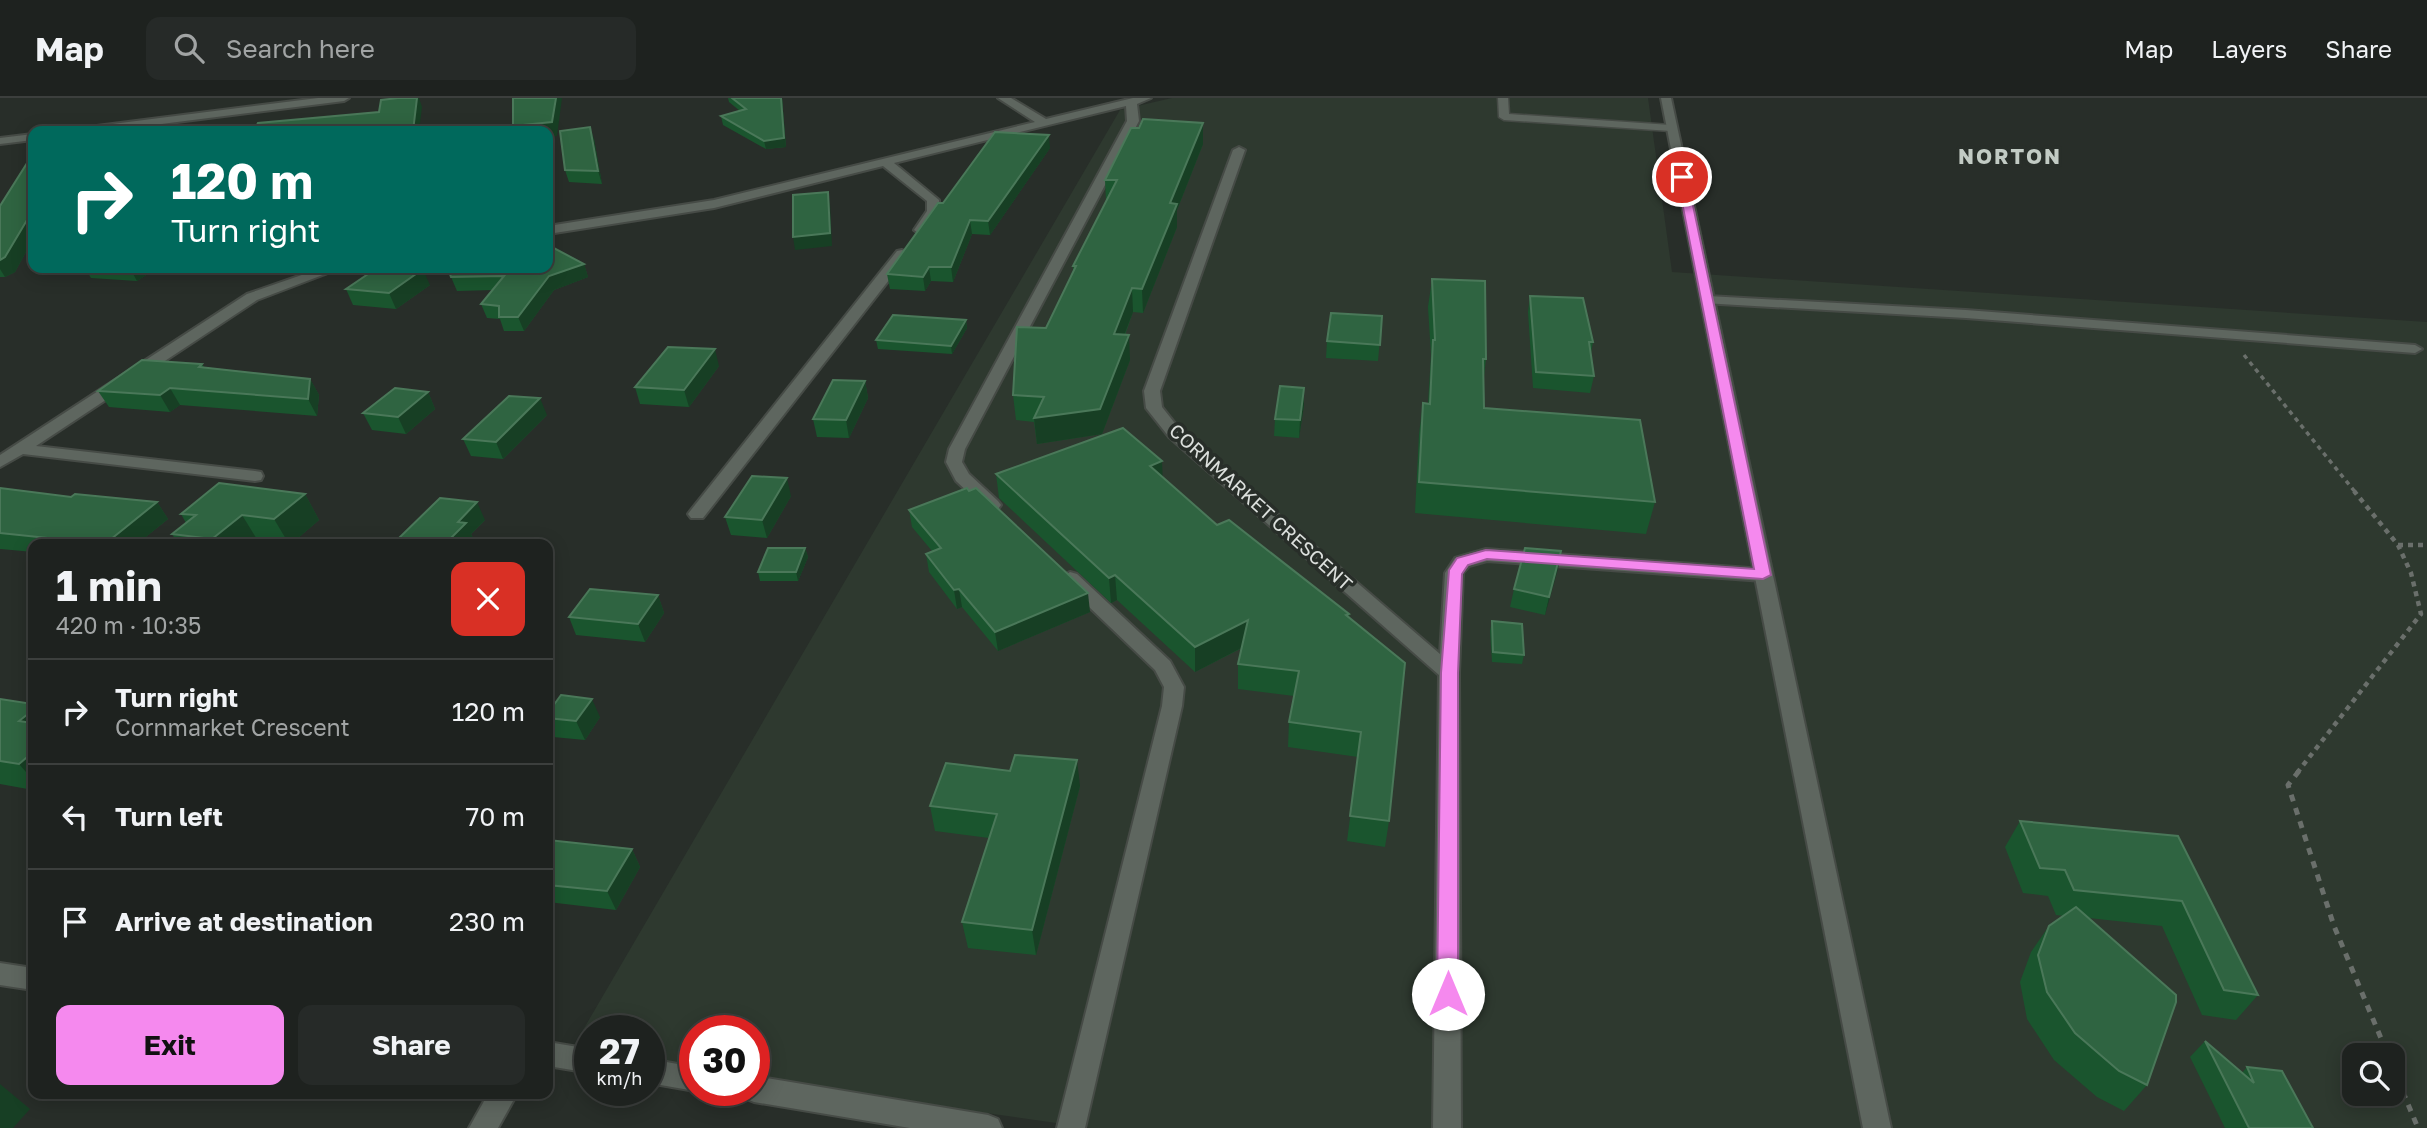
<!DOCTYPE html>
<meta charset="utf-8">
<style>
body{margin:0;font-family:"Golos Text",sans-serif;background:#262a28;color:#f1f3f6;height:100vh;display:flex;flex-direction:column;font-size:26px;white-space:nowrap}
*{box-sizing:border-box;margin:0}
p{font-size:23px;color:#a1a4a4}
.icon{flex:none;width:38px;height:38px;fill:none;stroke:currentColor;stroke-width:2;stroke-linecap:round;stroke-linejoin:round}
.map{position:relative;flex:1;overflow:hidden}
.details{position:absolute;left:28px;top:441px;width:525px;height:560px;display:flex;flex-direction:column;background:#1e221f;border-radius:14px;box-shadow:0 4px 18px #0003,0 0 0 2px #3c3f3d}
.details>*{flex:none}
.guide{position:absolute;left:28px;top:28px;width:525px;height:147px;border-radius:14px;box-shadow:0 4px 18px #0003,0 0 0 2px #3c3f3d;background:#00695c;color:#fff;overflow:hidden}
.buttons{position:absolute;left:2342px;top:945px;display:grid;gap:14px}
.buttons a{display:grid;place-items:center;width:63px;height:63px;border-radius:14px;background:#1e221f;box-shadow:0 4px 18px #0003,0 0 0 2px #3c3f3d;font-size:35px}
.speed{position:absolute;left:574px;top:917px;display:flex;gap:14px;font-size:35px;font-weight:700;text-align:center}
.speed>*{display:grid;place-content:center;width:91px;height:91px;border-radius:50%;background:#1e221f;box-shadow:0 4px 18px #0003,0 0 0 2px #3c3f3d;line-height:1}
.speed small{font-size:18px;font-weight:400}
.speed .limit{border:10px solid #d22;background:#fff;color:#111}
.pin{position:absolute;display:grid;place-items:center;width:60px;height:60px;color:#fff;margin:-30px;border:4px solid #fff;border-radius:50%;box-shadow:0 2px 7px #0007}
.me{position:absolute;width:77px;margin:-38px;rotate:0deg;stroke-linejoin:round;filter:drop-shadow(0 0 5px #0008)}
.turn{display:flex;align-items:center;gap:24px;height:147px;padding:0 28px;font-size:32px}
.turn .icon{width:91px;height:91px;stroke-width:2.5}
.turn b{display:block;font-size:49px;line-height:60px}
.round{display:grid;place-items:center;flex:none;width:74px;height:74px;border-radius:14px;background:#262a28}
.head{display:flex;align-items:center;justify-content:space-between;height:119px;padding:0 28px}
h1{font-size:42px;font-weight:700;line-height:52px}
.action{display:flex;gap:14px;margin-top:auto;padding:14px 28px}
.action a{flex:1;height:80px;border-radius:14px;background:#f589ee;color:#111;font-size:28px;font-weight:700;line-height:80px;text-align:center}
.action a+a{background:#262a28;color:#f1f3f6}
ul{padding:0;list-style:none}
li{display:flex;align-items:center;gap:21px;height:105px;padding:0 28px;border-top:2px solid #3c3f3d}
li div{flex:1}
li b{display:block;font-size:26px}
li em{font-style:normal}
header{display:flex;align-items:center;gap:42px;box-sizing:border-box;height:98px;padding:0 35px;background:#1e221f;border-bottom:2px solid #3c3f3d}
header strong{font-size:33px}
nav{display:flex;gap:38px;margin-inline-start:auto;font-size:24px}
.search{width:490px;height:63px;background:#262a28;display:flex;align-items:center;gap:18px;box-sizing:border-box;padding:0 24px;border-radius:14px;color:#a1a4a4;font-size:26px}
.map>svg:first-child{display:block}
.built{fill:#2e392f;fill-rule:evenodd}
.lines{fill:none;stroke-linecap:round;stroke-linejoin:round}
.service-casing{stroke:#464b46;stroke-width:3}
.minor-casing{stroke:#464b46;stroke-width:4}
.tertiary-casing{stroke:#464b46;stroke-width:4}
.path-far2{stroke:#6a6f6b;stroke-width:3.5;stroke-dasharray:4.5 4.5;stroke-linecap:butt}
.path-far1{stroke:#6a6f6b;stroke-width:4.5;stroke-dasharray:5 5;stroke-linecap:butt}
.path{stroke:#6a6f6b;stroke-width:5;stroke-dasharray:7 7;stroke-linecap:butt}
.service{fill:#5e665f;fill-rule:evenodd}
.minor{fill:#5e665f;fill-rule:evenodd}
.tertiary{fill:#5e665f;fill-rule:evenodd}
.wall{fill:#1a552e}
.shaded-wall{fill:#173f24}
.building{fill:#2f6441;stroke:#4a7859;stroke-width:2}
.route{fill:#f589ee;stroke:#9f599b;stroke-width:2}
.labels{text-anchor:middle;stroke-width:7;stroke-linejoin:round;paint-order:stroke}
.street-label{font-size:19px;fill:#dce0dd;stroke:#282e29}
.far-district-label{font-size:21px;font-weight:bold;letter-spacing:2px;fill:#c2cbc4;stroke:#282e29}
</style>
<header>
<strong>Map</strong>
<div class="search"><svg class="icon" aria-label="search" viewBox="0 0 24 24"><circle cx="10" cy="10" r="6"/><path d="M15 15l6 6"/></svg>Search here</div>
<nav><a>Map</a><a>Layers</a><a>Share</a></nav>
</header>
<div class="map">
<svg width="2427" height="1030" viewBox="0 0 2427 1030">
<rect width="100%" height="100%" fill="#282e29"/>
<path class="built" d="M1172 0H1648L1672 174 2427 224V1030H1091L754 982V933H695V974L649 967V933H590V959L569 956 1120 12ZM2354 957H2392V996H2354Z"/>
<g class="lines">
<g class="service-casing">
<polygon id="service" points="1498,0 1508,0 1509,16 1671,27 1676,30 1671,33 1504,22 1499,19"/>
</g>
<g class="minor-casing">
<g id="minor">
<polygon points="318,0 349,0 344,3 106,33 75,33 81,30"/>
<polygon points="998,0 1011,0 1046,21 1133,0 1151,0 1137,6 1139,23 965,351 962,364 969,376 998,403 1001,407 998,411 986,411 956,383 946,364 949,351 1127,23 1126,8 894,65 939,102 939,113 925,135 920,136 914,132 927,113 927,103 883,68 714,110 548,136 548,128 714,102 1035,24"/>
<polygon points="33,36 33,42 0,46 0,40"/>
<polygon points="1239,49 1245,52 1160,293 1162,309 1181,333 1440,556 1445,475 1455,460 1486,451 1763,471 1772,477 1763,483 1487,463 1469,468 1463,475 1459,575 1461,1030 1433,1030 1439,577 1169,339 1146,310 1144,293 1233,52"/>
<polygon points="902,152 909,156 907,159 703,420 691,420 688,416 691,412 897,153"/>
<polygon points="322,170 341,170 257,202 36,348 255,373 261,374 263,378 261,382 255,383 23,356 0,369 0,357 247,196"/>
<polygon points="1708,198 1966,212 2415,247 2422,251 2415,255 1966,220 1703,205 1703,199"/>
<polygon points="1070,474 1077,476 1170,563 1184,589 1182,608 1085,1030 1057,1030 1162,608 1164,589 1155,572 1063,484 1061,480"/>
<polygon points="0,865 33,870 33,892 0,887"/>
<polygon points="548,944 590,951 590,975 548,968"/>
<polygon points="649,961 695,969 695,992 698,992 695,993 649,985"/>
<polygon points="754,978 988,1017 998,1021 1002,1030 910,1030 754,1004 744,1000 741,992 754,992"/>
<polygon points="488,996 517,996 498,1030 469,1030"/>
</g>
</g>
<g class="tertiary-casing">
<polygon id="tertiary" points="1661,0 1671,0 1891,1030 1863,1030"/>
</g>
<polyline class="path-far2" points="2244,257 2356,395"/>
<g class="path-far1">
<polyline points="2398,447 2427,447"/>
<polyline points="2297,675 2421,516 2411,475 2398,447 2354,393"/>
</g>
<g class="path">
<polyline points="2299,673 2288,687 2334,828 2388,957"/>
<polyline points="2392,968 2418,1030"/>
</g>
<use href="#service" class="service"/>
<use href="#minor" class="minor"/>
<use href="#tertiary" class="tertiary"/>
</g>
<g class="wall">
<polygon points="728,0 782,0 786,49 766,51 723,27 721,18 740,13 729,4"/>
<polygon points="594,41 602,86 569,84 565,72"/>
<polygon points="1203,46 1177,112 1177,129 1143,215 1133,214 1125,237 1130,262 1102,336 1037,346 1034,324 1016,322 1013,297 1073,175 1073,168 1106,103 1105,82"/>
<polygon points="1050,50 990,137 972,136 953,184 931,183 925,193 890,191 887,176 943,105"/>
<polygon points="33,62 33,141 15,174 5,179 0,179 0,108"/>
<polygon points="584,166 588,179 554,192 524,233 504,233 500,221 487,220 481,206 493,192 457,193 451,179"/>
<polygon points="85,170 157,170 137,183 91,180"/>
<polygon points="1432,181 1486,261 1484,278 1484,310 1655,404 1646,436 1415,415 1419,336 1423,305 1428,306 1431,257 1428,209"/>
<polygon points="430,187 396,211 353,207 346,191"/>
<polygon points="1530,198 1593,244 1591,255 1594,278 1590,295 1533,290 1528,214"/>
<polygon points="1382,218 1378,263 1326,260 1327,243"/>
<polygon points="966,222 967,230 952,256 878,251 876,242"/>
<polygon points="202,266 204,269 310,281 319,297 317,318 180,307 170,314 109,309 98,293"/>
<polygon points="719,268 689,309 640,306 635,289"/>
<polygon points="865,283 868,300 849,340 817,339 813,321"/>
<polygon points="1304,290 1304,307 1299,340 1274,338 1275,321"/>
<polygon points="428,294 435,311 406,336 372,332 363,315"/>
<polygon points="547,317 503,361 471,358 463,341"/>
<polygon points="996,376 1162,379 1217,427 1349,516 1389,723 1385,749 1347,743 1358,659 1288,649 1289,624 1294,598 1238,591 1238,566 1242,550 1195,574 1117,502 1111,505 999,400"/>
<polygon points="0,390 71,399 157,404 168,421 137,446 33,446 33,454 1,451 0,451"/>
<polygon points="305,396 319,422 291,446 281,446 258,443 254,446 178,446 172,436 186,425 181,416"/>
<polygon points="791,398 767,440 731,437 725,419"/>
<polygon points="909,412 1090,514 998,553 962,509 957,511 929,474 926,456 932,453 912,429"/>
<polygon points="485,422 471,436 474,442 471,446 401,446 398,441"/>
<polygon points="805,450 808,459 798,483 760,483 758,474"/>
<polygon points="1561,453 1545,517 1510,509 1514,491"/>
<polygon points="658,497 664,515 645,544 576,537 569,519"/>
<polygon points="1492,523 1524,557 1522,566 1492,564 1490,533"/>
<polygon points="0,601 33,606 33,692 0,686"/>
<polygon points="548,615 600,619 585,642 553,639 548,627"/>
<polygon points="1010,673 1080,688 1036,857 968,850 962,824 989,740 935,733 930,708"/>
<polygon points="2020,723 2178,738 2258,897 2236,922 2202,917 2162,828 2089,820 2147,987 2124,1013 2097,999 2054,962 2027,921 2020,884 2031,854 2049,828 2064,818 2056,817 2048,798 2023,795 2005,749"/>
<polygon points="548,742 632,751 640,769 616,812 548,804"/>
<polygon points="2205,943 2242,975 2247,969 2313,1030 2225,1030 2190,959"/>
</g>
<g class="shaded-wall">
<polygon points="417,0 419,0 422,9 419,33 413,33"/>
<polygon points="556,0 562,0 557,38 548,39 548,33 515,33 513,28"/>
<polygon points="781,0 782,0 786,49 766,51 764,43"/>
<polygon points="1203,25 1203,46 1177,112 1177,129 1143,215 1142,191 1170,105"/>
<polygon points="590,29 594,41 602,86 598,73"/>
<polygon points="1049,37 1050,50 990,137 988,123"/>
<polygon points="828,94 830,106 832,148 795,152 793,139"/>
<polygon points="33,112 33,141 15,174 5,179 0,171 0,162"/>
<polygon points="970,122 972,136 953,184 951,169"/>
<polygon points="584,166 588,179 554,192 524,233 518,219 549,178"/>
<polygon points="929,169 931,183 925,193 923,179"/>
<polygon points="130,170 157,170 137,183"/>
<polygon points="423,171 430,187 396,211 389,195"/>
<polygon points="1132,190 1133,214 1115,261 1114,236"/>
<polygon points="966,222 967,230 952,256 951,248"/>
<polygon points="1129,237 1130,262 1102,336 1037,346 1034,320"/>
<polygon points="715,251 719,268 689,309 684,292"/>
<polygon points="310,281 319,297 317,318 308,301"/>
<polygon points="865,283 868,300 849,340 846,322"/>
<polygon points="170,290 180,307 170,314 160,297"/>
<polygon points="1304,290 1304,307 1299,340 1300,322"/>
<polygon points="428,294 435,311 406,336 398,319"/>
<polygon points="540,300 547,317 503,361 496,344"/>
<polygon points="1162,363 1163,387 1150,368"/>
<polygon points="787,380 791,398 767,440 762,422"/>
<polygon points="305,396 319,422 291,446 289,446 274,421"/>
<polygon points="157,404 168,421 137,446 105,446"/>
<polygon points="477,404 485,422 471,436 474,442 471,446 445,446 458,424"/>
<polygon points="242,417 258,443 254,446 216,446 212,441"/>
<polygon points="805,450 808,459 798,483 796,474"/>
<polygon points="1561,453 1558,471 1545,517 1549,499"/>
<polygon points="1115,477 1117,502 1111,505 1109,480"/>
<polygon points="959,491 962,509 957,511 954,492"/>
<polygon points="1088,495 1090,514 998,553 995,534"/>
<polygon points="658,497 664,515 645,544 638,526"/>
<polygon points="1248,522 1247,547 1195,574 1195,549"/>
<polygon points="592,601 600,619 585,642 576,623"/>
<polygon points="33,612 33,640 19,623"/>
<polygon points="33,654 33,682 19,666"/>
<polygon points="1077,662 1080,688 1036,857 1032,832"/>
<polygon points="632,751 640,769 616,812 607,793"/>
<polygon points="0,986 30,1011 13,1030 0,1030"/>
</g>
<g class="building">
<polygon points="398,0 417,0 413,33 254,33 258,25 379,14 381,2"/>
<polygon points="513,0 556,0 552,24 513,28"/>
<polygon points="732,0 781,0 784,40 764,43 721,18 746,11"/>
<polygon points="1143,21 1203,25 1170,105 1177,106 1142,191 1132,190 1114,236 1129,237 1100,311 1034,320 1044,299 1013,297 1017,229 1046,230 1076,168 1073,168 1117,82 1105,82 1131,30 1139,30"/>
<polygon points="590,29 598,73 565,72 560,33"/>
<polygon points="995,34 1049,37 988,123 970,122 951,169 929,169 923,179 887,176 938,105 943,105"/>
<polygon points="29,62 33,62 33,112 5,159 0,162 0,108"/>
<polygon points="828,94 830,135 793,139 793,97"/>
<polygon points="548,147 584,166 549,178 518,219 499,219 499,208 481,206 504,178 451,179 450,176 467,170 548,170"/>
<polygon points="377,170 413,170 423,171 389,195 346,191"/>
<polygon points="1432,181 1485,183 1486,261 1483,261 1484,310 1640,322 1655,404 1419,384 1423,305 1430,306 1433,242 1435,242"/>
<polygon points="1530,198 1583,200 1593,244 1589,244 1594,278 1536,274"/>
<polygon points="1331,215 1382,218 1380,247 1327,243"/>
<polygon points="893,217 966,222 951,248 876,242"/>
<polygon points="668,249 715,251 684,292 635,289"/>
<polygon points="142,262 202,266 199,269 310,281 308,301 170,290 160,297 98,293"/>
<polygon points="833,282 865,283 846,322 813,321"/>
<polygon points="1280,288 1304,290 1300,322 1275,321"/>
<polygon points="395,290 428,294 398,319 363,315"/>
<polygon points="509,298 540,300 496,344 463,341"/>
<polygon points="1123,330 1162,363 1150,368 1217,427 1229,422 1349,516 1346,517 1405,565 1389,723 1350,718 1361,634 1289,624 1299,573 1238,566 1248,522 1195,549 1115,477 1109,480 996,376"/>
<polygon points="752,378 787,380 762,422 725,419"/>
<polygon points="219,385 305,396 274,421 242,417 212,441 172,436 196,417 181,416"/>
<polygon points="0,390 71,399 75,396 157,404 105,446 0,435"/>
<polygon points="967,390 969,393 976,390 1088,495 995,534 959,491 954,492 926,456 941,450 909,412"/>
<polygon points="440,400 477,404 458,424 466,425 445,446 398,441"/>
<polygon points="768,450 805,450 796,474 758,474"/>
<polygon points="1525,450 1561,453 1549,499 1514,491"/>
<polygon points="590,491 658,497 638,526 569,519"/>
<polygon points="1492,523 1522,526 1524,557 1493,554"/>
<polygon points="561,597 592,601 576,623 548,620 548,615"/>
<polygon points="0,601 33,606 33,612 19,623 33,625 33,654 19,666 0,663"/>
<polygon points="1015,657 1077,662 1032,832 962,824 997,716 930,708 946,665 1010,673"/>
<polygon points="2020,723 2178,738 2258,897 2224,892 2182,803 2074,792 2065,772 2040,770"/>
<polygon points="548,742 632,751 607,793 548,787"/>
<polygon points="2076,809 2176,897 2176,904 2147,987 2119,973 2075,935 2047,894 2038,857 2049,828"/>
<polygon points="2205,943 2254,985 2247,969 2282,973 2313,1030 2249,1030"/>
</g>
<polygon class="route" points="1682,76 1687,79 1771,477 1763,481 1487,461 1468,467 1462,476 1458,575 1458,896 1455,903 1448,905 1440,903 1437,896 1441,575 1449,472 1457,460 1486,452 1754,471 1677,79"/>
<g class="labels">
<g class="street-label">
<text transform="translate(1261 409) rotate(42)" y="7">CORNMARKET CRESCENT</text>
</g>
<g class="far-district-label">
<text x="2010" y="66">NORTON</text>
</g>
</g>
</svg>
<div class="buttons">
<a><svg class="icon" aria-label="search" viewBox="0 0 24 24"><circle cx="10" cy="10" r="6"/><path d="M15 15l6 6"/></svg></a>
</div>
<div class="speed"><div>27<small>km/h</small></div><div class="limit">30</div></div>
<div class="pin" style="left:1682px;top:79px;background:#d93025"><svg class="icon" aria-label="arrive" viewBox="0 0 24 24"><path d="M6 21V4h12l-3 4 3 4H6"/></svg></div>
<svg class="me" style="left:1448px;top:896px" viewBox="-20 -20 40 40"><circle r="19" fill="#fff"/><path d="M0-13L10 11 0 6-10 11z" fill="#f589ee"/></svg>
<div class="guide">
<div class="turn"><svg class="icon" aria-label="right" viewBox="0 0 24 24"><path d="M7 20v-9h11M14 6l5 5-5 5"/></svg><div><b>120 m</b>Turn right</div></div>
</div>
<section class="details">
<div class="head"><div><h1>1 min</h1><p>420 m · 10:35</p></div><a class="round" style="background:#d93025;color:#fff"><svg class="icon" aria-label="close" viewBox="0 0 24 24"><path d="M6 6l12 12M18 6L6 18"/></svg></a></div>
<ul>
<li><svg class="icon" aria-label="right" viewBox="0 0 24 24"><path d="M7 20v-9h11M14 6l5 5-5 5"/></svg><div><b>Turn right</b><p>Cornmarket Crescent</p></div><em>120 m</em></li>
<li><svg class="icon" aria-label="left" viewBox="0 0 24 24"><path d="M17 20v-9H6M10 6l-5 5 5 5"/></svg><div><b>Turn left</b></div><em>70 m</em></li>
<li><svg class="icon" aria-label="arrive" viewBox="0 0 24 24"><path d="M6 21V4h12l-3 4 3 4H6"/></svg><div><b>Arrive at destination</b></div><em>230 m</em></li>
</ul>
<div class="action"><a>Exit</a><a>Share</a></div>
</section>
</div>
